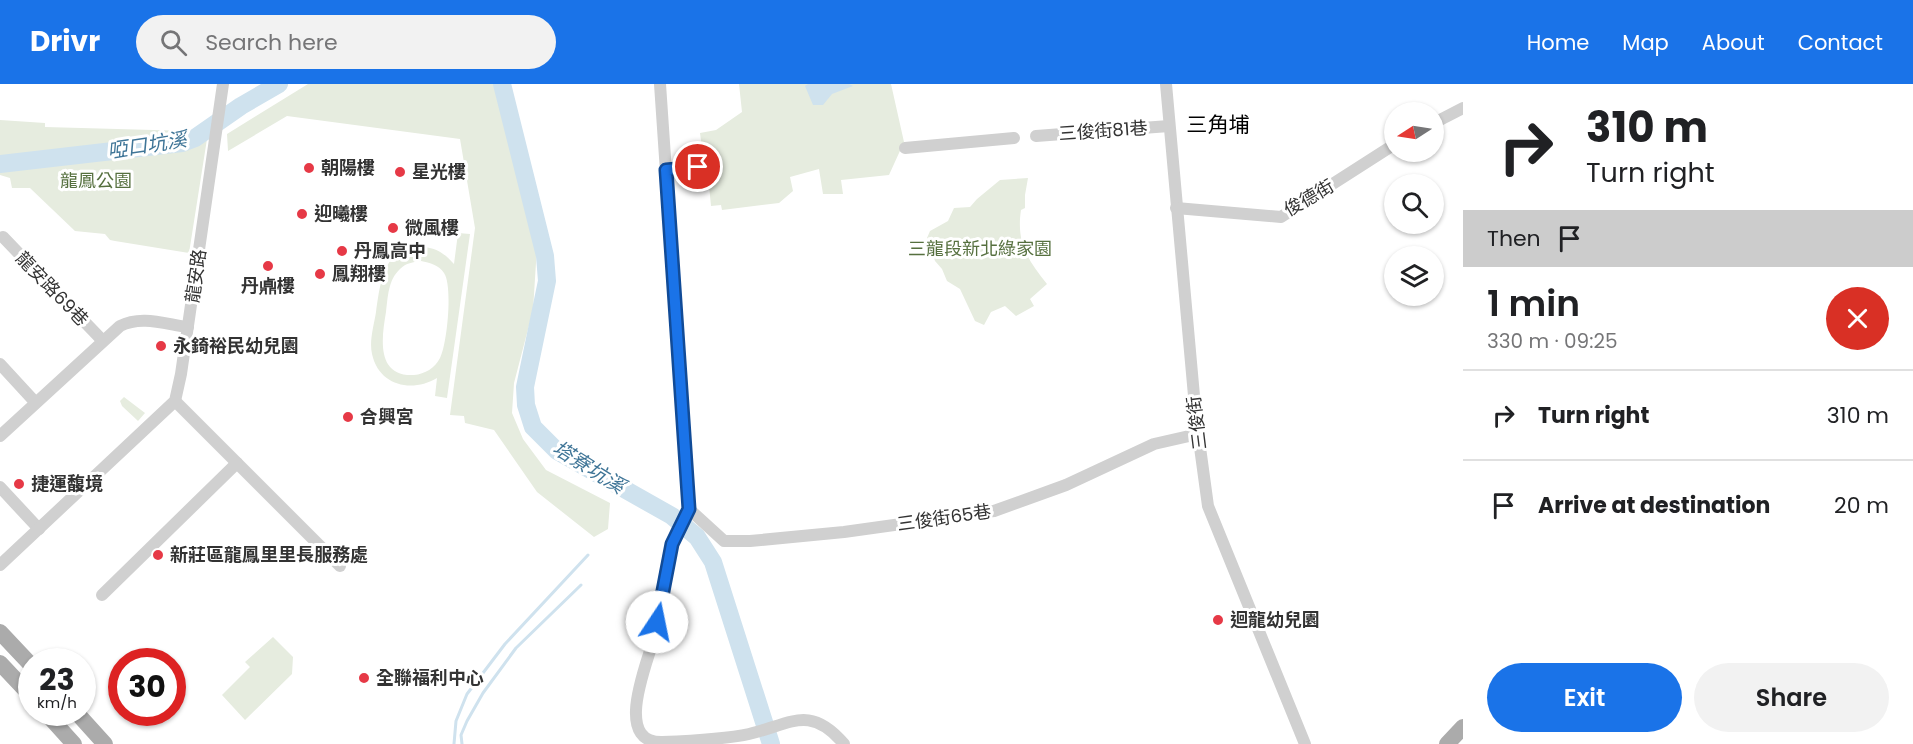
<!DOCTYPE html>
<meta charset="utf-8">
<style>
body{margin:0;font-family:Poppins,"Noto Sans TC",sans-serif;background:#f2f2f2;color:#202124;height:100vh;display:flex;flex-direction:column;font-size:22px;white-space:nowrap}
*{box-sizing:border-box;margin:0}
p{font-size:20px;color:#757577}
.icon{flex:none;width:33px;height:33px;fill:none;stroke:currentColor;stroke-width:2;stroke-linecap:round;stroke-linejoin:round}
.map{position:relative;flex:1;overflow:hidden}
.details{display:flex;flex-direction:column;background:#fff;width:450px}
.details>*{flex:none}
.banner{background:#fff;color:#202124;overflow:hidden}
.needle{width:39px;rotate:258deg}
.fabs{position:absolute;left:1384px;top:18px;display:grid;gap:12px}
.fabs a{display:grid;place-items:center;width:60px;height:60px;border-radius:50%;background:#fff;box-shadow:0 2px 4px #0004;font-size:30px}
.speed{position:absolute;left:18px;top:564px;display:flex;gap:12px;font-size:30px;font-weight:700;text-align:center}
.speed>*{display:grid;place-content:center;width:78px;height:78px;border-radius:50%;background:#fff;box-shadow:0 2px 4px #0004;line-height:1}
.speed small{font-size:15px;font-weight:400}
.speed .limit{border:9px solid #d22;background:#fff;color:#111}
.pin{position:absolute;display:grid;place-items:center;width:51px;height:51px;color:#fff;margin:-26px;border:3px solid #fff;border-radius:50%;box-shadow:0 2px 6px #0007}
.me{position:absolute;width:66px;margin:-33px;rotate:11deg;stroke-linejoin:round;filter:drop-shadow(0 0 4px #0008)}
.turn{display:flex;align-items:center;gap:21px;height:126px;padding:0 24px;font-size:27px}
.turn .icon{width:78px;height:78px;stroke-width:2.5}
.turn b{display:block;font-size:42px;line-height:51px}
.then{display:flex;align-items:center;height:57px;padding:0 24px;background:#0003;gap:12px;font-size:22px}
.round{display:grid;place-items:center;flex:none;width:63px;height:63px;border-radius:32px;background:#f2f2f2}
.overview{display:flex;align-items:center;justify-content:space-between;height:102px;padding:0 24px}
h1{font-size:36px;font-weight:600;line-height:45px}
.button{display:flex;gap:12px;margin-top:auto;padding:12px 24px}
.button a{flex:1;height:69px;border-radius:36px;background:#1a73e8;color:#fff;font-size:24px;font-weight:600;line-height:69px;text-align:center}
.button a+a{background:#f2f2f2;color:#202124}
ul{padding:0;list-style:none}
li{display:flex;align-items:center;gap:18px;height:90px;padding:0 24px;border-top:2px solid #e0e0e0}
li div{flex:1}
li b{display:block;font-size:22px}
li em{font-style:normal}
header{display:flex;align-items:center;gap:36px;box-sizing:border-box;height:84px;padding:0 30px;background:#1a73e8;color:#fff}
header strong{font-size:28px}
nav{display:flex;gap:33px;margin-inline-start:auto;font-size:21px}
.search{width:420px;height:54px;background:#f2f2f2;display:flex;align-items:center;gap:15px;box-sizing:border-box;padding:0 21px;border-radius:33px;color:#757577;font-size:22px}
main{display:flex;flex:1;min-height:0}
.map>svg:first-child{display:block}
.green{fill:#e6ecdf;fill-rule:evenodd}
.water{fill:#cfe2ee}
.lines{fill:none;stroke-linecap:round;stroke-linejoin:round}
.stream{stroke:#cfe2ee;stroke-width:3}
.river{stroke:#cfe2ee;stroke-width:18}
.minor{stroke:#d0d0d0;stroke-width:12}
.major{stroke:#ababab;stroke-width:16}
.route-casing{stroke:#114b97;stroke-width:15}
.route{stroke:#1a73e8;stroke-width:10}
.poi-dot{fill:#e63946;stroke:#fff;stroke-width:2}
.labels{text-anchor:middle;stroke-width:6;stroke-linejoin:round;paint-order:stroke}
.street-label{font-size:18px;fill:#333;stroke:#fff}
.poi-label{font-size:18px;font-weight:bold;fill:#333;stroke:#fff;text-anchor:start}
.park-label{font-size:18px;fill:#56703f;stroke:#fff}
.water-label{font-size:20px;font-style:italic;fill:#3f7597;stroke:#fff}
.quarter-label{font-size:21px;fill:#000;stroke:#fff}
</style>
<header>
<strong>Drivr</strong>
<div class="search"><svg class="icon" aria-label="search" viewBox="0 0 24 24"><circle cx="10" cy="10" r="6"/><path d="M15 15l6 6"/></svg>Search here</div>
<nav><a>Home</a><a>Map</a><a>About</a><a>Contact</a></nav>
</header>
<main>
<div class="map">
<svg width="1463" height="660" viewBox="0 0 1463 660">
<rect width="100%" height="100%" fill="#fff"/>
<g class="green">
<polygon points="308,0 496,0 537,163 533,226 514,299 512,329 523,355 546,386 610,419 608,445 594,453 537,408 494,346 465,339 464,332 450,331 475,144 460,55 287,32 228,67 227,50"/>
<polygon points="739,0 891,0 904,58 889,91 841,96 843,110 823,110 819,85 790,93 793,107 779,119 722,126 721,121 711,122 708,91 722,89 719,69 703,72 700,49 716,46 742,28"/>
<polygon points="0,36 45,39 45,43 190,47 184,53 138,58 140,69 189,63 207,55 189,169 115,157 110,156 105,150 75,147 30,104 12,104 10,94 0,91"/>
<path d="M1028 94 1025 111V124L1021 126C1016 159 1028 176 1047 200L1030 215 1034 222 1016 232 1005 222 991 228 984 241 975 237 960 205 947 197 942 185 935 177 927 154 930 147 948 137 954 124 970 123 977 115 1000 96Z"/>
<path d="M458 149 470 150 447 314 435 312 437 294C412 309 379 302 372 270 369 257 374 241 376 228 380 200 384 159 423 163 437 164 445 170 454 180ZM421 177C430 179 439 181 444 189 453 202 447 261 440 274 435 284 425 290 414 291 375 293 382 252 386 228 388 213 388 196 400 185 406 179 413 178 421 177Z"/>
<polygon points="124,313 145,329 138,337 122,322 120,317"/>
<polygon points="273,553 293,573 292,590 245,636 222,611 250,583 245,578"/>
</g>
<polygon class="water" points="808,0 849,0 853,2 832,10 823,21 813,21 805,2"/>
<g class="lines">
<g class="stream">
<polyline points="454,660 456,637 467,610 505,560 588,471"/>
<polyline points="462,660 461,651 467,637 483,609 516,564 581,501"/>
</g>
<g class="river">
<polyline points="502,0 545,172 547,197 525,303 526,321 533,343 557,367 672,432 697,453 713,478 771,660"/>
<polyline points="0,80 182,59 195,54 241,22 279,0"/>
</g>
<g class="minor">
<path d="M660 0 689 425C684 437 675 449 671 462 663 493 661 526 653 557 647 580 613 659 662 658 686 657 726 655 749 650 791 640 810 620 844 660"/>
<polyline points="1166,0 1196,334 1208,422 1305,660"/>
<polyline points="1434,39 1463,24"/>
<polyline points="1036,52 1169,42"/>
<polyline points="905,64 1014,54"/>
<polyline points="666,86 698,83"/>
<polyline points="1176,124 1281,133 1395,60"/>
<polyline points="3,153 102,256"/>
<polyline points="0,280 35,318"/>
<polyline points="175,317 340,482"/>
<path d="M0 352 120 242C141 231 165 240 188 243"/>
<polyline points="0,403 39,445"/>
<polyline points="689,425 724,457 750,457 844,448 994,427 1066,401 1154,360 1198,350"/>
<polyline points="0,481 175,317 181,290 223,0"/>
<polyline points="102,511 237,379"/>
</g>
<g class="major">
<polyline points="0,548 32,582"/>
<polyline points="0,579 32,613"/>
<polyline points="45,628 74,660"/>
<polyline points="76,628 105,660"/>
<polyline points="1447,660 1463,643"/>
</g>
</g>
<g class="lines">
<g class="route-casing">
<polyline id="route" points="657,538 672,460 689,425 666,86 698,83"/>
</g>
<use href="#route" class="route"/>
</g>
<g class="poi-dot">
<circle cx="309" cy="84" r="6"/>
<circle cx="400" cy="88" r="6"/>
<circle cx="302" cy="130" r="6"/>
<circle cx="393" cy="144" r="6"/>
<circle cx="342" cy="167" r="6"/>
<circle cx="268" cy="182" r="6"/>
<circle cx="320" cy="190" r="6"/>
<circle cx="161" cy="262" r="6"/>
<circle cx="348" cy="333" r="6"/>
<circle cx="19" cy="400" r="6"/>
<circle cx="158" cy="471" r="6"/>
<circle cx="1218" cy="536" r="6"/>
<circle cx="364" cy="594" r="6"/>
</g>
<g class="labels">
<g class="street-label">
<text transform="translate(1103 47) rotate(-4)" y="6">三俊街81巷</text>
<text transform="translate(1309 114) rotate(-30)" y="6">俊德街</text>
<text transform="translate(196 192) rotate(-82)" y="6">龍安路</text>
<text transform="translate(52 205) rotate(46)" y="6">龍安路69巷</text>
<text transform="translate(1197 339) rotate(-97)" y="6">三俊街</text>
<text transform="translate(944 434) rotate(-8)" y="6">三俊街65巷</text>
</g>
<g class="poi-label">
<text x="321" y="90">朝陽樓</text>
<text x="412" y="94">星光樓</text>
<text x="314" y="136">迎曦樓</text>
<text x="405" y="150">微風樓</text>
<text x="354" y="173">丹鳳高中</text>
<text x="332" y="196">鳳翔樓</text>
<text x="268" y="208" text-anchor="middle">丹鼑樓</text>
<text x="173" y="268">永錡裕民幼兒園</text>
<text x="360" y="339">合興宮</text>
<text x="31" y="406">捷運馥境</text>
<text x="170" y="477">新莊區龍鳳里里長服務處</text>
<text x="1230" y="542">迴龍幼兒園</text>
<text x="376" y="600">全聯福利中心</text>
</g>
<g class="park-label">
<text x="96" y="103">龍鳳公園</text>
<text x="980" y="171">三龍段新北綠家園</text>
</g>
<g class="water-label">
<text transform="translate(147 61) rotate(-9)" y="7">啞口坑溪</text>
<text transform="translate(589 383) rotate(32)" y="7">塔寮坑溪</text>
</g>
<g class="quarter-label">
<text x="1218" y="48">三角埔</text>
</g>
</g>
</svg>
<div class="fabs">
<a><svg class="needle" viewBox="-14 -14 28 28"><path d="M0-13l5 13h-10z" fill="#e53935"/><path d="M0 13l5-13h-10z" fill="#757577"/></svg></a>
<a><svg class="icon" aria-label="search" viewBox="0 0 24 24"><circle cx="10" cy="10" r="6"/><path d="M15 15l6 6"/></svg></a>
<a><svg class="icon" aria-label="layers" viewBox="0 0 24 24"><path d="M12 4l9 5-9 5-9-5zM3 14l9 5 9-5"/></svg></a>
</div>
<div class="speed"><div>23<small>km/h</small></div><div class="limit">30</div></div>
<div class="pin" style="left:698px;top:83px;background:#d93025"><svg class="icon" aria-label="arrive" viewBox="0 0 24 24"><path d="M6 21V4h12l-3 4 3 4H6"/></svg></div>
<svg class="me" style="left:657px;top:538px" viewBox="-20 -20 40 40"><circle r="19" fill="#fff"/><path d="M0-13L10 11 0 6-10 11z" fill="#1a73e8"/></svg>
</div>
<section class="details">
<div class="banner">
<div class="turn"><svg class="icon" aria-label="right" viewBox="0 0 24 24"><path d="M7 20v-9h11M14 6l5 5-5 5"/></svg><div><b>310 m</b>Turn right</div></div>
<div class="then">Then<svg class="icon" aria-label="arrive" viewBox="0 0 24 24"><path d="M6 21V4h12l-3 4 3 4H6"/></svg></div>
</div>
<div class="overview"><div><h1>1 min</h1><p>330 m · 09:25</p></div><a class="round" style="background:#d93025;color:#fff"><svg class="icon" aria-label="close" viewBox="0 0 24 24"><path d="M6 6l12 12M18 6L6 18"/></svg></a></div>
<ul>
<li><svg class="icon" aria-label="right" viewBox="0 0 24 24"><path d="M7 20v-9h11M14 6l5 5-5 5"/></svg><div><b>Turn right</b></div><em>310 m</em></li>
<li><svg class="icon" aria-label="arrive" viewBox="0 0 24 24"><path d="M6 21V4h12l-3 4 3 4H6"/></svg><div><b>Arrive at destination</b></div><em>20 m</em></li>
</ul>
<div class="button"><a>Exit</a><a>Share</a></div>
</section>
</main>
